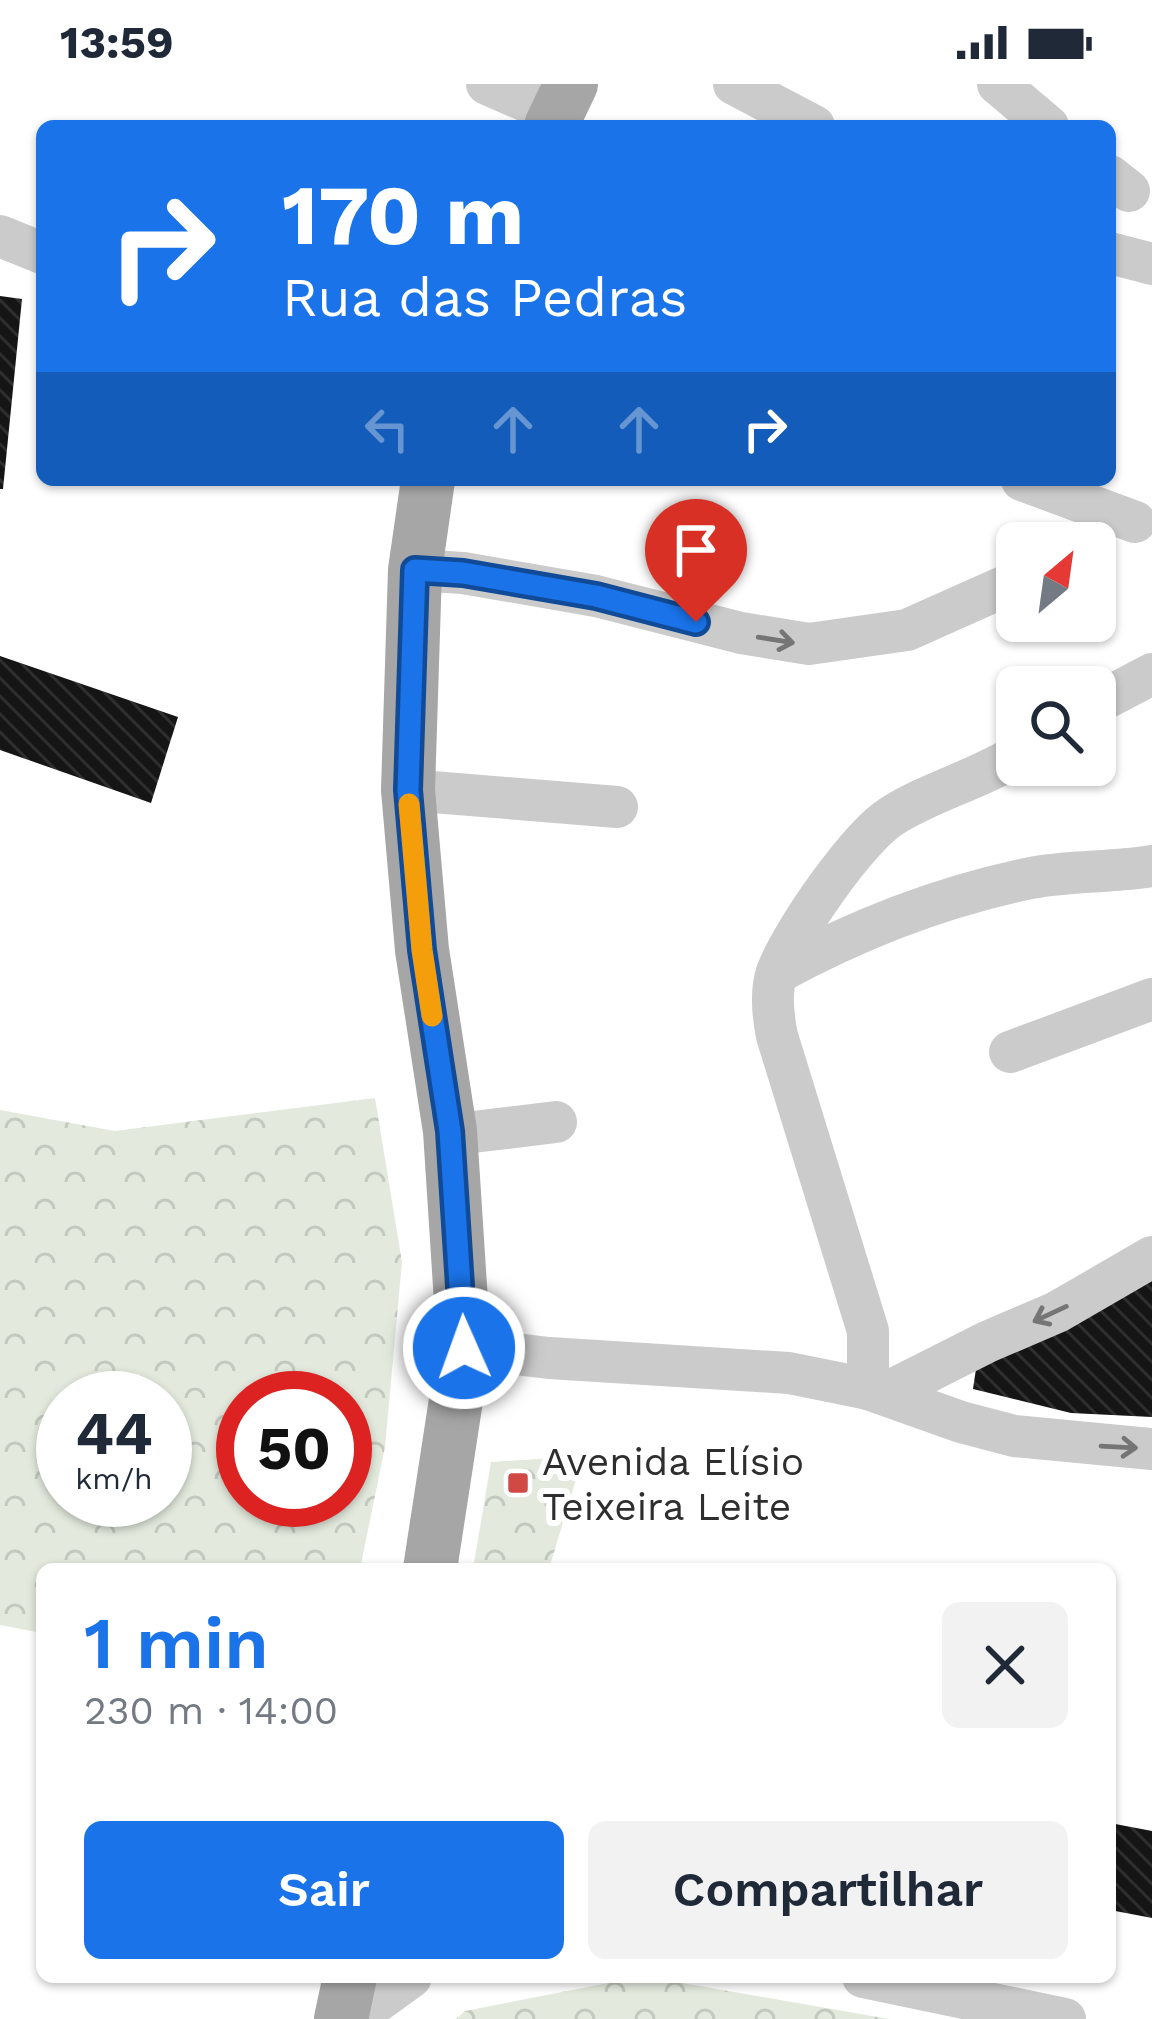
<!DOCTYPE html>
<html lang="pt">
<meta charset="utf-8">
<style>
body{margin:0;font-family:"Work Sans",sans-serif;background:#f2f2f3;color:#1f2937;height:100vh;display:flex;flex-direction:column;font-size:45px;white-space:nowrap}
*{box-sizing:border-box;margin:0}
p{font-size:39px;color:#747a83}
.icon{flex:none;width:66px;height:66px;fill:none;stroke:currentColor;stroke-width:2;stroke-linecap:round;stroke-linejoin:round}
.map{position:relative;flex:1;overflow:hidden}
.drawer{position:absolute;left:36px;top:1479px;width:1080px;height:420px;display:flex;flex-direction:column;background:#fff;border-radius:18px;box-shadow:0 3px 9px #0004}
.drawer>*{flex:none}
.guide{position:absolute;left:36px;top:36px;width:1080px;height:366px;border-radius:18px;box-shadow:0 3px 9px #0004;background:#1a73e8;color:#fff;overflow:hidden}
.needle{width:78px;rotate:29deg}
.tools{position:absolute;left:996px;top:438px;display:grid;gap:24px}
.tools a{display:grid;place-items:center;width:120px;height:120px;border-radius:18px;background:#fff;box-shadow:0 3px 9px #0004;font-size:60px}
.speed{position:absolute;left:36px;top:1287px;display:flex;gap:24px;font-size:60px;font-weight:700;text-align:center}
.speed>*{display:grid;place-content:center;width:156px;height:156px;border-radius:50%;background:#fff;box-shadow:0 3px 9px #0004;line-height:1}
.speed small{font-size:30px;font-weight:400}
.speed .limit{border:18px solid #d22;background:#fff;color:#111}
.pin{position:absolute;display:grid;place-items:center;width:102px;height:102px;color:#fff;margin:-123px -51px;border-radius:50% 50% 50% 0;rotate:-45deg;box-shadow:0 0 12px #0007}
.pin .icon{rotate:45deg}
.me{position:absolute;width:132px;margin:-66px;rotate:358deg;stroke-linejoin:round;filter:drop-shadow(0 0 9px #0008)}
.turn{display:flex;align-items:center;gap:42px;height:252px;padding:0 48px;font-size:54px}
.turn .icon{width:156px;height:156px;stroke-width:2.5}
.turn b{display:block;font-size:84px;line-height:102px}
.lanes{display:flex;align-items:center;height:114px;padding:0 48px;background:#0003;justify-content:center;gap:60px;direction:ltr}
.lanes .off{opacity:.35}
.round{display:grid;place-items:center;flex:none;width:126px;height:126px;border-radius:18px;background:#f2f2f3}
.headline{display:flex;align-items:center;justify-content:space-between;height:204px;padding:0 48px}
h1{font-size:72px;font-weight:600;line-height:90px;color:#1a73e8}
.button{display:flex;gap:24px;margin-top:auto;padding:24px 48px}
.button a{flex:1;height:138px;border-radius:18px;background:#1a73e8;color:#fff;font-size:48px;font-weight:600;line-height:138px;text-align:center}
.button a+a{background:#f2f2f3;color:#1f2937}
.status{display:flex;justify-content:space-between;align-items:center;height:84px;padding:0 60px;background:#fff;direction:ltr}
.status svg{height:33px;fill:currentColor}
.map>svg:first-child{display:block}
.forest{fill:url(#forest-crowns);fill-rule:evenodd}
.building{fill:url(#building-back-hatch)}
.lines{fill:none;stroke-linecap:round;stroke-linejoin:round}
.minor{stroke:#cbcbcb;stroke-width:42}
.major{stroke:#a6a6a6;stroke-width:54}
.oneway{stroke:#757575}
.route-casing{stroke:#114b97;stroke-width:30}
.route{stroke:#1a73e8;stroke-width:21}
.slow{stroke:#f59e0b;stroke-width:21}
.poi-dot{fill:#d14944;stroke:#fff;stroke-width:4.5}
.labels{text-anchor:middle;stroke-width:12;stroke-linejoin:round;paint-order:stroke}
.poi-label{font-size:39px;fill:#2e2e2e;stroke:#fff;text-anchor:start}
</style>
<div class="status"><b>13:59</b><svg viewBox="0 0 49 12"><path d="M0 12V9h3v3zM5 12V6h3v6zM10 12V3h3v9zM15 12V0h3v12zM26 1h20v11H26zM47 4h2v5h-2z"/></svg></div>
<div class="map">
<svg width="1152" height="1935" viewBox="0 0 1152 1935">
<defs>
<pattern id="forest-crowns" width="20" height="18" patternUnits="userSpaceOnUse" patternTransform="scale(3)"><rect width="20" height="18" fill="#e3eadd"/><path d="M2 6a3 3 0 1 1 6 0M12 15a3 3 0 1 1 6 0" fill="none" stroke="#c3c9be"/></pattern>
<pattern id="building-back-hatch" width="6" height="6" patternUnits="userSpaceOnUse" patternTransform="scale(3)"><rect width="6" height="6" fill="#151515"/><path d="M-1 5l2 2M0 0l6 6M5-1l2 2" fill="none" stroke="#2f2f2f"/></pattern>
</defs>
<rect width="100%" height="100%" fill="#fff"/>
<g class="forest">
<path d="M375 1014 402 1178 385 1363 360 1485H42V1549L0 1541V1026L115 1047ZM63 1314H165V1416H63ZM243 1314H345V1416H243Z"/>
<polygon points="583,1372 549,1485 473,1485 491,1378"/>
<polygon points="639,1893 648,1893 889,1935 456,1935 465,1927"/>
</g>
<g class="building">
<polygon points="0,212 22,215 3,405 0,405"/>
<polygon points="0,572 178,633 151,719 0,666"/>
<polygon points="1152,1194 1152,1333 1071,1329 973,1305 977,1278"/>
<polygon points="1110,1739 1152,1747 1152,1834 1110,1826"/>
</g>
<g class="lines">
<g class="minor">
<polyline points="487,0 556,30"/>
<polyline points="734,0 814,42"/>
<polyline points="998,0 1048,42"/>
<polyline points="1110,92 1129,107"/>
<polyline points="0,152 42,169"/>
<polyline points="1110,169 1152,180"/>
<polyline points="1022,396 1135,438"/>
<polyline points="415,486 463,489 596,512 741,549 809,560 907,546 1017,497"/>
<polyline points="1095,620 1152,590"/>
<polyline points="408,706 617,723"/>
<path d="M777 889C856 846 943 812 1031 794 1071 786 1112 789 1152 782"/>
<polyline points="1010,968 1152,915"/>
<polyline points="450,1047 473,1048 556,1038"/>
<polyline points="464,1264 549,1274 789,1289 868,1305 961,1338 1014,1352 1152,1365"/>
<path d="M868 1305V1247L777 952C773 932 770 908 777 888 791 850 858 753 892 732 931 707 978 696 1017 671"/>
<polyline points="884,1310 987,1258 1057,1228 1152,1173"/>
<polyline points="863,1893 1065,1935"/>
<polyline points="353,1935 411,1893"/>
</g>
<g class="major">
<polyline points="551,42 571,0"/>
<polyline points="428,396 415,486 408,706 422,866 450,1047 464,1264 430,1485"/>
<polyline points="341,1935 350,1893"/>
</g>
</g>
<defs><path id="oneway-shaft" d="M-6 0H5M1.5-3L5.5 0L1.5 3" fill="none" stroke-width="1.6" stroke-linecap="round" stroke-linejoin="round" transform="scale(3)"/></defs>
<g class="oneway">
<use href="#oneway-shaft" transform="translate(776 556) rotate(9)"/>
<use href="#oneway-shaft" transform="translate(1050 1230) rotate(155)"/>
<use href="#oneway-shaft" transform="translate(1119 1363) rotate(3)"/>
</g>
<g class="lines">
<g class="route-casing">
<polyline id="route" points="464,1264 450,1047 422,866 408,706 415,486 463,489 596,512 696,538"/>
</g>
<use href="#route" class="route"/>
<polyline class="slow" points="409,720 422,866 432,932"/>
</g>
<rect class="poi-dot" x="506" y="1387" width="24" height="24" rx="6"/>
<g class="labels">
<g class="poi-label">
<text x="542" y="1391">Avenida Elísio<tspan x="542" dy="45">Teixeira Leite</tspan></text>
</g>
</g>
</svg>
<div class="tools">
<a><svg class="needle" viewBox="-14 -14 28 28"><path d="M0-13l5 13h-10z" fill="#e53935"/><path d="M0 13l5-13h-10z" fill="#747a83"/></svg></a>
<a><svg class="icon" aria-label="search" viewBox="0 0 24 24"><circle cx="10" cy="10" r="6"/><path d="M15 15l6 6"/></svg></a>
</div>
<div class="speed"><div>44<small>km/h</small></div><div class="limit">50</div></div>
<div class="pin" style="left:696px;top:538px;background:#d93025"><svg class="icon" aria-label="arrive" viewBox="0 0 24 24"><path d="M6 21V4h12l-3 4 3 4H6"/></svg></div>
<svg class="me" style="left:464px;top:1264px" viewBox="-20 -20 40 40"><circle r="17" fill="#1a73e8" stroke="#fff" stroke-width="3"/><path d="M0-11L8 9 0 5-8 9z" fill="#fff"/></svg>
<div class="guide">
<div class="turn"><svg class="icon" aria-label="right" viewBox="0 0 24 24"><path d="M7 20v-9h11M14 6l5 5-5 5"/></svg><div><b>170 m</b>Rua das Pedras</div></div>
<div class="lanes"><svg class="icon off" aria-label="left" viewBox="0 0 24 24"><path d="M17 20v-9H6M10 6l-5 5 5 5"/></svg><svg class="icon off" aria-label="ahead" viewBox="0 0 24 24"><path d="M12 20V5M6 11l6-6 6 6"/></svg><svg class="icon off" aria-label="ahead" viewBox="0 0 24 24"><path d="M12 20V5M6 11l6-6 6 6"/></svg><svg class="icon" aria-label="right" viewBox="0 0 24 24"><path d="M7 20v-9h11M14 6l5 5-5 5"/></svg></div>
</div>
<section class="drawer">
<div class="headline"><div><h1>1 min</h1><p>230 m · 14:00</p></div><a class="round"><svg class="icon" aria-label="close" viewBox="0 0 24 24"><path d="M6 6l12 12M18 6L6 18"/></svg></a></div>
<div class="button"><a>Sair</a><a>Compartilhar</a></div>
</section>
</div>
